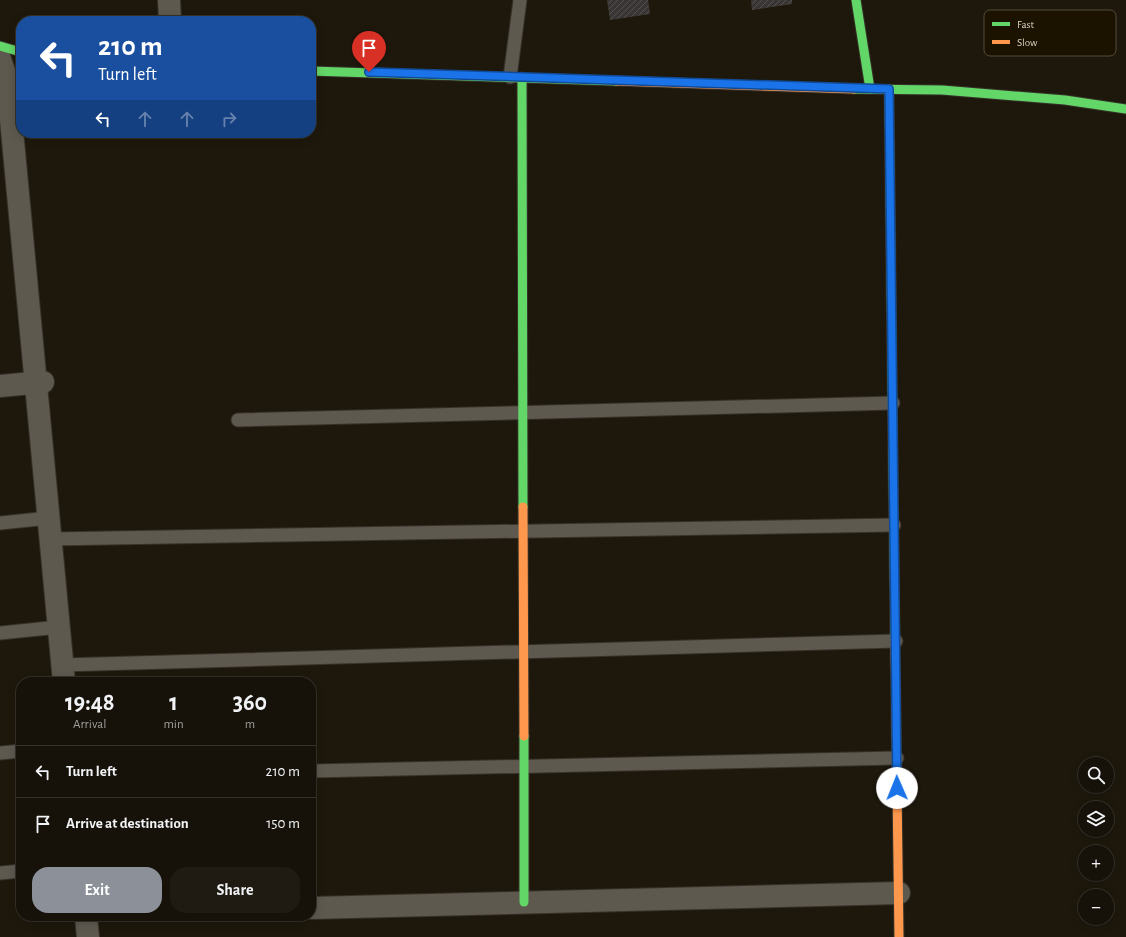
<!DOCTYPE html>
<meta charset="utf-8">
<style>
body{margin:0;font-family:"Alegreya Sans",sans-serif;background:#1f1b12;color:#f1f3f6;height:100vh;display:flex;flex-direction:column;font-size:15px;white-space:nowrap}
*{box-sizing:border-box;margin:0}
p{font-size:13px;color:#9e9e9c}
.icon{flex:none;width:22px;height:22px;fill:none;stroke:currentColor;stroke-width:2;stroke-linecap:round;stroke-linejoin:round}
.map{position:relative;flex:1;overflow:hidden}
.details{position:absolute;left:16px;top:677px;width:300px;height:244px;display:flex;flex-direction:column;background:#161209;border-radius:16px;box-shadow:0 2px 10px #0003,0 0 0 1px #35322a}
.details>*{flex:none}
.guide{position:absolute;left:16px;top:16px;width:300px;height:122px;border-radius:16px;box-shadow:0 2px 10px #0003,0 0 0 1px #35322a;background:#1a4fa0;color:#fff;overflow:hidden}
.controls{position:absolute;left:1078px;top:757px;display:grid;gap:8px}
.controls a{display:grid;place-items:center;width:36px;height:36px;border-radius:50%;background:#161209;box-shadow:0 2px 10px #0003,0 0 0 1px #35322a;font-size:20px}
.pin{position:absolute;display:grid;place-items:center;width:34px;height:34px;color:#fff;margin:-41px -17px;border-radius:50% 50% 50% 0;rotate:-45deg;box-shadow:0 0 4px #0007}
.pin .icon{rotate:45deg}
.me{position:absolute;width:44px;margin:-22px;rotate:359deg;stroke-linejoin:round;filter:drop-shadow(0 0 3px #0008)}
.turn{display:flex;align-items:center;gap:14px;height:84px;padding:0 16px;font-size:18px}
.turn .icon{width:52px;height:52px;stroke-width:2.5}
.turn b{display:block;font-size:28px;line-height:34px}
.lanes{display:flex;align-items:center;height:38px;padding:0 16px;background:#0003;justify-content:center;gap:20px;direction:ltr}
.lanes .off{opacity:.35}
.eta{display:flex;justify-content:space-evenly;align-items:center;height:68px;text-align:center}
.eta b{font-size:24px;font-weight:600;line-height:28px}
.action{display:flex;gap:8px;margin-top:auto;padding:8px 16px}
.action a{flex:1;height:46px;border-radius:16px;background:#8c9099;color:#fff;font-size:16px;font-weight:600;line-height:46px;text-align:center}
.action a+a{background:#1f1b12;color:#f1f3f6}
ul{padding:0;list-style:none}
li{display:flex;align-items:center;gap:12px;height:52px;padding:0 16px;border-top:1px solid #35322a}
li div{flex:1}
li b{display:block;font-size:15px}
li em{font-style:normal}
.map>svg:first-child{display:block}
.building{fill:url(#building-hatch)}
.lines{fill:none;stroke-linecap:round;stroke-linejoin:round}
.lane-casing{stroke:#36322a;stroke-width:15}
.street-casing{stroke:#36322a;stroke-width:24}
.fast-casing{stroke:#36322a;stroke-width:11}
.slow-casing{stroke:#36322a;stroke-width:11}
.lane{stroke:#5d594f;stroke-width:13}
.street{stroke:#5d594f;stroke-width:22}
.fast{stroke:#63d668;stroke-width:9}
.slow{stroke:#ff974d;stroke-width:9}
.route-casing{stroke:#114b97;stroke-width:10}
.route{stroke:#1a73e8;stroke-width:7}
.key{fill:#1b1200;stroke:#544c3b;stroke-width:1}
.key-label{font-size:11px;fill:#d9d3c6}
</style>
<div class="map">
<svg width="1126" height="937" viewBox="0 0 1126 937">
<defs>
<pattern id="building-hatch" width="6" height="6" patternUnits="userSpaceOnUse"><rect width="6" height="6" fill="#393534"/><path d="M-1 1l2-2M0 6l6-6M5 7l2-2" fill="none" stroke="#555150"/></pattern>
</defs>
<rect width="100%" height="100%" fill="#1e180c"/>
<g class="building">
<polygon points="607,0 648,0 650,14 610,20"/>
<polygon points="751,0 792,0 792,4 752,10"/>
</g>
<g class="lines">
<g class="lane-casing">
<g id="lane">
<polyline points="510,77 520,0"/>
<polyline points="238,420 893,403"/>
<polyline points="0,523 49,518"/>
<polyline points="50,539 894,525"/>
<polyline points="0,633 59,627"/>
<polyline points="62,665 896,641"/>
<polyline points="0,753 21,751"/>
<polyline points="311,771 897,758"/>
<polyline points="0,873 21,871"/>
</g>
</g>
<g class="street-casing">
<g id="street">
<polyline points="169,0 170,21"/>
<polyline points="0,59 7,80 10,109 64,682"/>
<polyline points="0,386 43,382"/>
<polyline points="311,908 899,893"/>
<polyline points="86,916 88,937"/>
</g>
</g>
<g class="fast-casing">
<g id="fast">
<polyline points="856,0 870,89"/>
<polyline points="0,46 21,52"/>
<polyline points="311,71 616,81"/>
<polyline points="522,77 523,507"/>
<polyline points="854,89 942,90 1065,100 1126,109"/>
<polyline points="889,89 895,639"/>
<polyline points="524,736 524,902"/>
</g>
</g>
<g class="slow-casing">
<g id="slow">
<polyline points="616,81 854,89"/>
<polyline points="523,507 524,736"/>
<polyline points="895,639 899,937"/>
</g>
</g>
<use href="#lane" class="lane"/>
<use href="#street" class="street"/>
<use href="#fast" class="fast"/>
<use href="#slow" class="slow"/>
</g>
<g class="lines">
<g class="route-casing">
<polyline id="route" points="369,72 889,89 897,788"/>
</g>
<use href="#route" class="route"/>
</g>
<rect x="984" y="10" width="132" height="46" rx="6" class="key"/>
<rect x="992" y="22" width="18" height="4" fill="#63d668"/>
<rect x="992" y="40" width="18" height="4" fill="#ff974d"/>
<g class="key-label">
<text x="1017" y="28">Fast</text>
<text x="1017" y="46">Slow</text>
</g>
</svg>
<div class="controls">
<a><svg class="icon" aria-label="search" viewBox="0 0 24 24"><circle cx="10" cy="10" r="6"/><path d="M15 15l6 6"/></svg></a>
<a><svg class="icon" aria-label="layers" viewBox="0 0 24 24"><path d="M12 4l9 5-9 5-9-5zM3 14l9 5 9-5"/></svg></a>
<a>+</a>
<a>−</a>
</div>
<div class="pin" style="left:369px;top:72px;background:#d93025"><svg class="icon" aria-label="arrive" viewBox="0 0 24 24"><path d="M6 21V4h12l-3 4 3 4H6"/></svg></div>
<svg class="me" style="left:897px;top:788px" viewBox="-20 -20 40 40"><circle r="19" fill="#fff"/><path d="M0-13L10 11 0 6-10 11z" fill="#1a73e8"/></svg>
<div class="guide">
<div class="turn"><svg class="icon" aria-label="left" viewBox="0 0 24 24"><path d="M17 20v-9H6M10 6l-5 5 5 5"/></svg><div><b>210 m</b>Turn left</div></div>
<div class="lanes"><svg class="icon" aria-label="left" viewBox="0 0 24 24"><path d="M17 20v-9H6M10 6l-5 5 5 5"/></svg><svg class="icon off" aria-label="ahead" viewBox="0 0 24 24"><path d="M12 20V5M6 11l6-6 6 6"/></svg><svg class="icon off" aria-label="ahead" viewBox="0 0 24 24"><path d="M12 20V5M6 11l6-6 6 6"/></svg><svg class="icon off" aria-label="right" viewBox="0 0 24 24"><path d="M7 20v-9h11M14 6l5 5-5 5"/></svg></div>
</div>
<section class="details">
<div class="eta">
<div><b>19:48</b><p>Arrival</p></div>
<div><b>1</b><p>min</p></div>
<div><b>360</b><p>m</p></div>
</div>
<ul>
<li><svg class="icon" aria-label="left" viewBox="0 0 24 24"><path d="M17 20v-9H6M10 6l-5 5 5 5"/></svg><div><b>Turn left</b></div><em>210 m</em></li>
<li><svg class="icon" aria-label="arrive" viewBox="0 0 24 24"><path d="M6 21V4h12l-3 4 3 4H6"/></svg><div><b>Arrive at destination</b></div><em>150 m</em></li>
</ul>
<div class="action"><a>Exit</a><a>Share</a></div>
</section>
</div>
